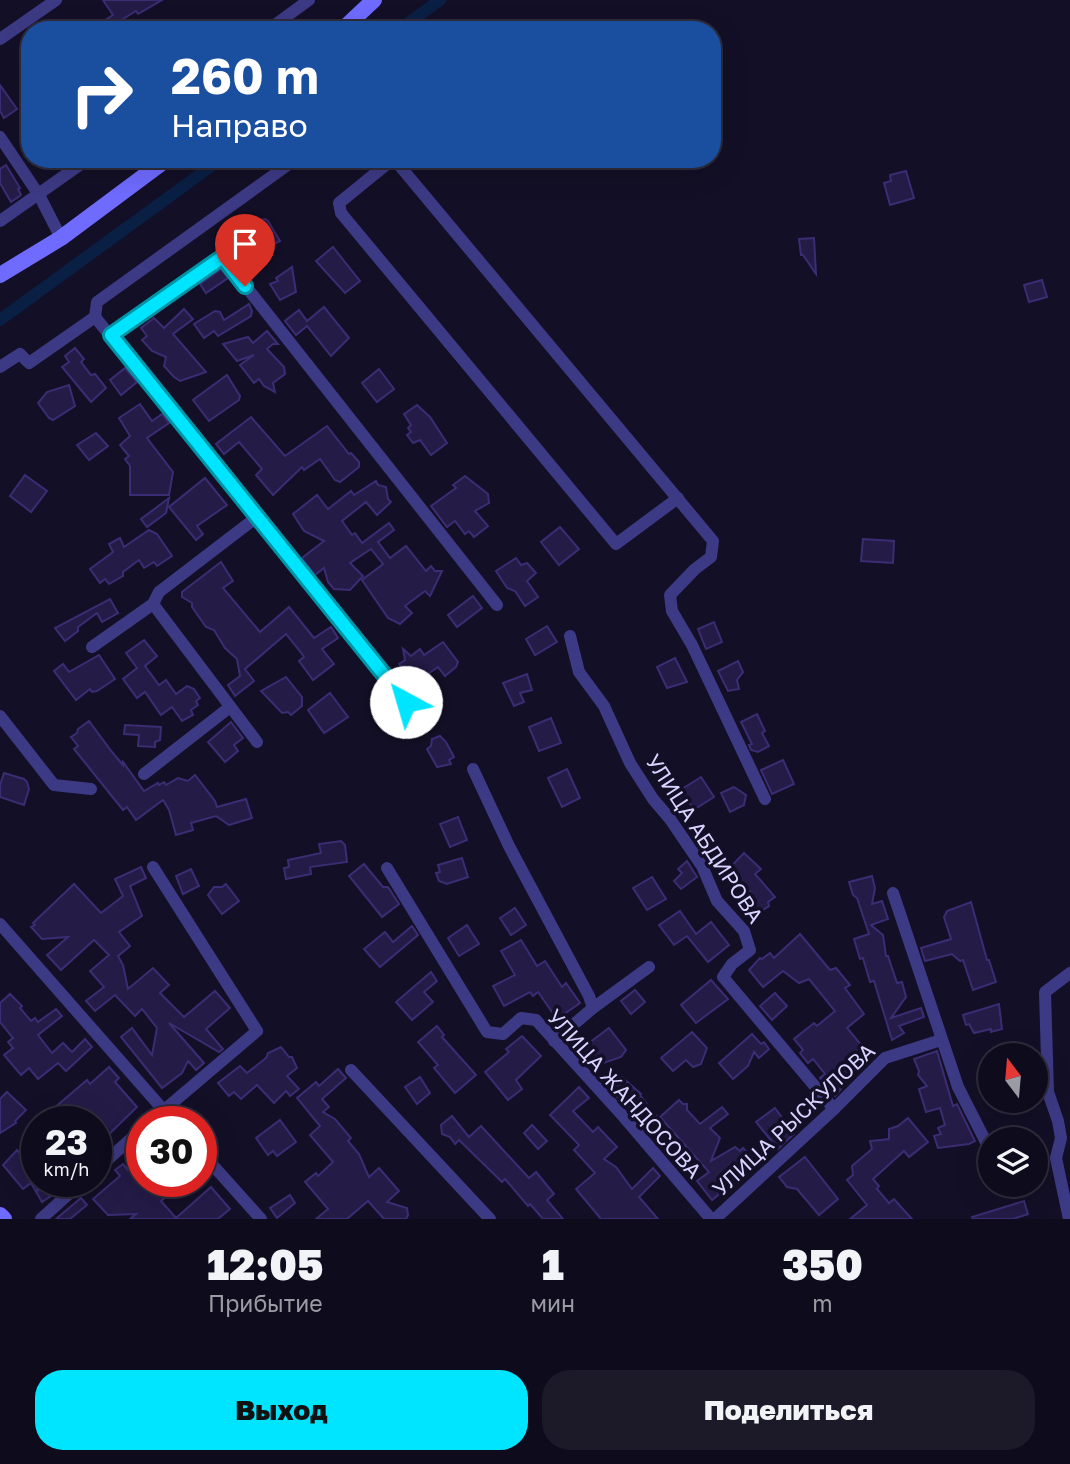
<!DOCTYPE html>
<html lang="ru">
<meta charset="utf-8">
<style>
body{margin:0;font-family:"Golos Text",sans-serif;background:#1c1929;color:#f1f3f6;height:100vh;display:flex;flex-direction:column;font-size:26px;white-space:nowrap}
*{box-sizing:border-box;margin:0}
p{font-size:23px;color:#9b9ba3}
.icon{flex:none;width:38px;height:38px;fill:none;stroke:currentColor;stroke-width:2;stroke-linecap:round;stroke-linejoin:round}
.map{position:relative;height:1219px;overflow:hidden}
.drawer{display:flex;flex-direction:column;background:#0e0b1c;flex:1}
.drawer>*{flex:none}
.guide{position:absolute;left:21px;top:21px;width:700px;height:147px;border-radius:28px;box-shadow:0 7px 28px #0002,0 0 0 2px #2e2b3b;background:#1a4fa0;color:#fff;overflow:hidden}
.needle{width:46px;rotate:344deg}
.tools{position:absolute;left:978px;top:1043px;display:grid;gap:14px}
.tools a{display:grid;place-items:center;width:70px;height:70px;border-radius:50%;background:#0e0b1c;box-shadow:0 7px 28px #0002,0 0 0 2px #2e2b3b;font-size:35px}
.speed{position:absolute;left:21px;top:1106px;display:flex;gap:14px;font-size:35px;font-weight:700;text-align:center}
.speed>*{display:grid;place-content:center;width:91px;height:91px;border-radius:50%;background:#0e0b1c;box-shadow:0 7px 28px #0002,0 0 0 2px #2e2b3b;line-height:1}
.speed small{font-size:18px;font-weight:400}
.speed .limit{border:10px solid #d22;background:#fff;color:#111}
.pin{position:absolute;display:grid;place-items:center;width:60px;height:60px;color:#fff;margin:-72px -30px;border-radius:50% 50% 50% 0;rotate:-45deg;box-shadow:0 0 7px #0007}
.pin .icon{rotate:45deg}
.me{position:absolute;width:77px;margin:-38px;rotate:321deg;stroke-linejoin:round;filter:drop-shadow(0 0 5px #0008)}
.turn{display:flex;align-items:center;gap:24px;height:147px;padding:0 35px;font-size:32px}
.turn .icon{width:91px;height:91px;stroke-width:2.5}
.turn b{display:block;font-size:49px;line-height:60px}
.eta{display:flex;justify-content:space-evenly;align-items:center;height:119px;text-align:center}
.eta b{font-size:42px;font-weight:800;line-height:49px}
.cta{display:flex;gap:14px;margin-top:auto;padding:14px 35px}
.cta a{flex:1;height:80px;border-radius:28px;background:#00e5ff;color:#111;font-size:28px;font-weight:800;line-height:80px;text-align:center}
.cta a+a{background:#1c1929;color:#f1f3f6}
.map>svg:first-child{display:block}
.lines{fill:none;stroke-linecap:round;stroke-linejoin:round}
.canal{stroke:#0a1f44;stroke-width:12}
.building{fill:#241b47;stroke:#3b2d73;stroke-width:2}
.street{stroke:#3d3a85;stroke-width:12}
.secondary{stroke:#6f6bff;stroke-width:16}
.route-casing{stroke:#0095a6;stroke-width:18}
.route{stroke:#00e5ff;stroke-width:12}
.labels{text-anchor:middle;stroke-width:7;stroke-linejoin:round;paint-order:stroke}
.street-label{font-size:21px;fill:#d9d4ff;stroke:#130f26}
</style>
<div class="map">
<svg width="1070" height="1219" viewBox="0 0 1070 1219">
<rect width="100%" height="100%" fill="#130f26"/>
<g class="lines">
<g class="canal">
<polyline points="399,30 440,0"/>
<polyline points="0,320 221,159"/>
</g>
</g>
<g class="building">
<polygon points="103,0 162,0 138,14 136,11 118,22 123,30 90,30 113,15"/>
<polygon points="0,85 17,109 4,118 0,111"/>
<polygon points="6,165 20,188 18,189 21,195 11,202 0,183 0,169"/>
<polygon points="906,171 914,198 890,205 884,183 891,181 890,175"/>
<polygon points="265,219 268,221 280,241 272,245 274,249 260,258 247,274 231,254 223,250 222,242 242,233 240,229 248,222"/>
<polygon points="814,238 816,274 803,255 801,255 799,239"/>
<polygon points="333,247 360,281 345,293 316,261"/>
<polygon points="292,267 296,292 280,300 270,284 278,281 276,278"/>
<polygon points="221,269 228,278 206,293 200,284"/>
<polygon points="1042,280 1047,297 1029,302 1024,285"/>
<polygon points="249,304 252,311 251,316 218,336 214,331 204,338 194,324 215,311 220,312 224,320"/>
<polygon points="324,307 349,338 331,356 307,326 296,335 285,321 299,310 307,321"/>
<polygon points="184,309 193,319 173,334 206,372 180,381 174,377 164,366 166,357 152,351 142,340 147,336 141,328 154,318 164,328"/>
<polygon points="267,331 278,344 273,344 267,349 284,367 285,374 273,383 275,392 264,386 259,379 254,383 240,365 254,355 237,361 223,344 248,337 253,343"/>
<polygon points="75,348 84,359 81,362 91,375 95,374 106,388 91,402 62,367 69,362 65,356"/>
<polygon points="125,368 137,382 121,395 110,380"/>
<polygon points="379,369 394,389 377,402 362,383"/>
<polygon points="227,375 240,396 239,400 209,421 193,400"/>
<polygon points="69,385 75,406 53,420 49,418 38,403 47,392"/>
<polygon points="140,404 152,421 162,414 169,423 147,438 173,472 169,495 130,495 130,466 125,459 129,456 120,445 130,436 119,418"/>
<polygon points="417,405 430,417 447,443 431,455 420,440 413,443 407,435 411,432 408,428 411,425 404,414"/>
<polygon points="251,417 285,456 327,426 349,454 351,453 359,462 359,467 340,482 335,480 320,459 304,470 302,467 273,495 256,475 262,469 239,442 224,454 216,444"/>
<polygon points="96,433 108,446 89,460 77,445"/>
<polygon points="25,475 47,491 31,512 10,496"/>
<polygon points="465,476 488,494 489,503 475,511 488,526 474,537 469,531 465,534 455,521 447,527 431,506 456,488 453,485"/>
<polygon points="205,478 227,505 197,526 203,534 196,540 169,507"/>
<polygon points="376,481 378,485 386,487 388,499 391,502 377,515 366,502 342,521 352,535 355,533 362,543 389,523 394,530 378,542 390,558 406,546 426,571 431,566 435,571 442,571 430,596 425,591 405,606 412,613 400,624 388,618 362,580 383,564 371,549 350,563 363,576 350,590 334,589 328,582 324,568 315,575 302,558 324,541 304,531 293,514 317,495 328,509 351,491 354,495"/>
<polygon points="169,498 166,513 147,527 141,519"/>
<polygon points="560,527 579,549 559,565 541,542"/>
<polygon points="149,530 157,534 172,556 157,566 154,562 144,568 139,560 123,572 123,576 109,584 105,579 100,583 90,569 113,552 109,544 120,538 124,547"/>
<polygon points="863,539 894,541 893,563 861,561"/>
<polygon points="516,558 521,565 527,563 536,573 527,581 538,597 525,606 515,591 507,588 496,571"/>
<polygon points="221,562 233,581 223,588 260,632 289,607 314,638 331,627 338,638 322,649 334,664 313,680 299,661 304,657 302,654 286,634 245,669 254,681 235,696 228,685 240,676 237,659 225,648 214,630 206,627 192,607 192,603 182,597 182,592"/>
<polygon points="473,596 482,608 457,627 448,615"/>
<polygon points="110,599 118,613 102,622 97,613 78,627 78,631 65,641 55,628"/>
<polygon points="714,622 722,642 706,649 698,629"/>
<polygon points="547,626 557,642 535,655 526,639"/>
<polygon points="144,640 157,656 145,666 159,685 166,680 176,694 187,686 194,689 200,698 196,701 198,705 191,710 193,715 182,721 172,707 161,715 145,692 137,698 123,679 137,668 126,653"/>
<polygon points="443,642 458,662 456,667 445,676 438,667 413,684 399,664 405,660 403,649 411,656 420,649 424,655"/>
<polygon points="99,655 115,679 97,691 92,692 90,689 76,700 54,671 63,664 69,672"/>
<polygon points="675,658 687,682 667,688 657,667"/>
<polygon points="738,661 743,672 737,680 739,689 728,691 718,671"/>
<polygon points="527,674 532,690 520,693 524,702 514,706 503,683"/>
<polygon points="286,677 302,697 302,706 291,715 288,712 282,713 261,691"/>
<polygon points="330,693 348,717 324,733 308,710"/>
<polygon points="757,714 765,731 762,733 769,746 758,752 751,750 749,745 752,744 741,722"/>
<polygon points="551,718 561,743 539,751 529,727"/>
<polygon points="89,721 112,752 123,765 123,762 144,791 158,783 159,785 164,782 166,785 178,778 188,781 195,775 215,801 217,807 246,799 252,818 229,825 216,816 191,823 193,830 176,835 169,810 163,800 136,820 127,807 123,810 74,749 78,746 71,737 77,733 78,729"/>
<polygon points="231,722 243,738 234,745 238,751 225,762 208,742"/>
<polygon points="125,725 161,727 160,740 155,742 155,747 138,746 139,735 124,734"/>
<polygon points="440,736 446,742 454,757 449,760 451,764 437,767 427,749 431,746 432,739"/>
<polygon points="783,760 794,784 772,794 761,770"/>
<polygon points="567,769 580,798 562,807 548,778"/>
<polygon points="4,773 24,779 27,782 29,789 24,805 0,797 0,785"/>
<polygon points="701,777 714,797 695,809 688,802 683,802 677,792"/>
<polygon points="734,787 746,795 744,805 730,812 721,793"/>
<polygon points="458,817 467,840 450,847 440,824"/>
<polygon points="341,841 345,845 347,862 310,867 311,874 286,879 284,868 289,867 288,860 321,853 319,844"/>
<polygon points="744,853 761,869 755,874 775,897 768,902 769,906 754,916 742,902 752,893 738,883 739,877 723,875"/>
<polygon points="462,858 468,877 447,884 439,881 436,873 440,872 438,865"/>
<polygon points="687,861 697,877 681,889 674,881 682,873 678,869"/>
<polygon points="364,864 383,887 388,887 399,904 382,917 349,876"/>
<polygon points="141,867 146,878 130,886 142,916 119,932 130,946 118,956 123,965 128,989 153,968 169,985 160,993 184,1017 215,991 230,1008 206,1029 223,1049 219,1052 169,1023 204,1063 196,1070 188,1061 182,1073 162,1088 121,1037 132,1028 152,1055 157,1028 142,1009 135,1016 115,995 95,1011 86,1001 104,987 90,971 109,955 94,940 61,970 47,955 68,937 42,939 31,927 35,925 33,923 74,884 101,913 123,896 115,879"/>
<polygon points="191,869 199,886 183,894 176,876"/>
<polygon points="872,876 875,888 872,904 882,901 888,919 871,925 883,935 886,956 888,956 897,983 902,982 906,997 891,1018 921,1008 924,1017 899,1026 904,1033 892,1040 874,981 870,982 863,958 860,959 854,939 869,934 857,898 853,895 849,882"/>
<polygon points="652,877 666,899 647,910 633,888"/>
<polygon points="226,884 239,901 222,914 208,895 214,887 222,887"/>
<polygon points="971,902 987,960 989,960 996,982 973,990 963,960 960,961 952,954 925,961 921,948 951,939 944,917 947,911"/>
<polygon points="515,908 526,925 511,935 500,918"/>
<polygon points="680,911 696,934 711,922 729,945 708,962 687,936 674,945 659,925"/>
<polygon points="467,925 479,944 459,956 448,938"/>
<polygon points="412,926 418,935 380,967 364,949 385,932 393,942"/>
<polygon points="800,934 830,970 836,968 850,985 845,988 864,1014 847,1028 868,1053 849,1068 853,1072 848,1076 850,1079 839,1087 841,1089 835,1096 820,1078 825,1074 813,1059 808,1063 800,1053 803,1050 794,1039 814,1023 817,1026 835,1011 809,979 799,983 783,971 763,987 749,970 760,958 762,959 770,953 774,958"/>
<polygon points="521,940 537,966 545,961 562,987 566,983 580,1003 557,1019 538,992 533,996 530,992 504,1006 493,986 515,975 501,951"/>
<polygon points="431,972 437,981 424,992 433,1002 412,1020 396,1002"/>
<polygon points="711,980 728,999 696,1023 681,1005"/>
<polygon points="635,990 645,1002 631,1014 621,1001"/>
<polygon points="775,993 787,1006 772,1020 760,1006"/>
<polygon points="10,994 22,1006 20,1008 31,1021 35,1018 38,1022 56,1009 62,1016 38,1035 52,1053 63,1043 72,1052 85,1039 92,1047 66,1071 58,1063 38,1079 29,1068 21,1075 4,1055 13,1048 8,1042 13,1038 0,1022 0,1003"/>
<polygon points="999,1004 1002,1029 991,1032 991,1029 974,1033 969,1024 966,1025 963,1015"/>
<polygon points="437,1026 444,1035 442,1037 476,1075 455,1093 434,1068 438,1065 418,1042"/>
<polygon points="609,1028 626,1050 621,1057 592,1067 585,1046"/>
<polygon points="692,1032 707,1048 701,1064 693,1067 686,1060 673,1071 661,1058"/>
<polygon points="752,1034 761,1044 764,1042 769,1049 759,1058 754,1052 748,1066 733,1079 719,1063"/>
<polygon points="522,1036 541,1056 516,1080 522,1089 508,1100 485,1072 509,1052 506,1049"/>
<polygon points="281,1047 289,1057 292,1057 297,1068 287,1076 299,1089 290,1096 286,1091 274,1103 257,1085 241,1099 234,1092 229,1096 218,1083 240,1066 247,1073 266,1058 268,1053"/>
<polygon points="937,1051 953,1106 957,1104 975,1141 969,1144 938,1148 934,1136 941,1134 938,1128 945,1125 940,1108 926,1112 919,1089 927,1086 918,1075 919,1071 914,1059"/>
<polygon points="109,1067 119,1078 115,1082 137,1107 96,1147 96,1122 66,1122 54,1108 87,1080 90,1084"/>
<polygon points="338,1069 346,1078 322,1099 329,1107 323,1112 335,1119 351,1138 348,1141 359,1154 369,1177 379,1168 399,1191 387,1202 407,1208 408,1215 406,1219 384,1219 368,1201 347,1219 316,1219 328,1209 305,1182 316,1173 318,1176 333,1162 310,1135 320,1126 297,1098 316,1082 319,1086"/>
<polygon points="420,1077 430,1093 417,1104 405,1087"/>
<polygon points="622,1077 641,1094 640,1095 658,1118 646,1127 628,1105 626,1107 609,1087"/>
<polygon points="579,1087 589,1098 573,1111 593,1132 598,1127 617,1147 604,1159 616,1167 632,1189 653,1168 660,1176 639,1197 658,1219 601,1219 576,1189 595,1173 574,1150 579,1145 550,1115"/>
<polygon points="7,1092 26,1110 15,1121 16,1123 0,1133 0,1099"/>
<polygon points="679,1100 683,1104 687,1104 687,1110 700,1124 722,1107 728,1114 710,1128 720,1138 711,1161 735,1147 740,1151 743,1148 752,1157 737,1172 736,1171 719,1184 724,1190 712,1200 697,1181 709,1172 660,1117"/>
<polygon points="775,1108 794,1134 778,1149 756,1122"/>
<polygon points="452,1116 469,1137 481,1126 529,1178 536,1172 554,1194 547,1200 563,1219 543,1219 530,1204 528,1206 505,1179 502,1182 459,1140 455,1144 450,1137 442,1134 441,1125"/>
<polygon points="908,1118 928,1142 909,1157 904,1151 873,1179 879,1186 877,1189 889,1203 894,1199 912,1219 850,1219 867,1205 847,1180 853,1175 852,1166 872,1149 870,1141 889,1139 889,1129 898,1126"/>
<polygon points="280,1120 296,1142 277,1156 273,1151 268,1155 256,1138"/>
<polygon points="532,1125 547,1141 538,1149 524,1133"/>
<polygon points="17,1150 37,1172 37,1191 51,1182 57,1192 42,1202 31,1183 23,1189 3,1165"/>
<polygon points="805,1157 838,1199 819,1215 797,1189 787,1187 779,1177"/>
<polygon points="142,1159 142,1181 165,1181 173,1190 161,1201 176,1218 211,1187 230,1209 218,1219 130,1219 136,1214 108,1215 93,1199 120,1176 115,1170 123,1164 128,1170"/>
<polygon points="290,1195 295,1203 277,1218 270,1208"/>
<polygon points="81,1198 87,1205 70,1219 56,1219"/>
<polygon points="1024,1201 1028,1214 1013,1219 973,1219 972,1217"/>
</g>
<g class="lines">
<g class="street">
<polyline points="268,30 309,0"/>
<polyline points="0,39 56,0"/>
<polyline points="0,137 39,195 61,238"/>
<polyline points="393,159 339,203 341,213 616,544 678,498"/>
<polyline points="394,159 713,541 711,557 695,569 670,595 672,611 692,645 765,799"/>
<polyline points="0,221 88,159"/>
<polyline points="95,317 97,302 296,159"/>
<polyline points="111,335 217,261 221,258 225,260 497,605"/>
<polyline points="0,367 20,354 29,363 95,317 406,702"/>
<polyline points="153,604 257,742"/>
<polyline points="570,636 579,672 604,706 630,763 653,799 670,819 702,866 717,901 744,931 750,950 732,964 723,977 834,1109"/>
<polyline points="92,647 153,604 159,592 257,517"/>
<polyline points="0,716 54,785 91,789"/>
<polyline points="473,769 509,846 589,996 593,1008 554,1041"/>
<polyline points="144,774 230,707"/>
<polyline points="387,868 487,1032 503,1034 521,1018 536,1020 623,1116 711,1219"/>
<polyline points="893,893 958,1087 990,1150"/>
<polyline points="0,924 174,1122"/>
<polyline points="593,1008 649,967"/>
<polyline points="351,1070 490,1219"/>
<polyline points="150,1122 257,1031 153,867"/>
<polyline points="201,1152 261,1219"/>
<polyline points="96,1170 142,1129"/>
<polyline points="41,1219 83,1181"/>
<polyline points="715,1219 834,1109 885,1058 941,1040"/>
<polyline points="1069,1219 1056,1158 1061,1138 1058,1121 1048,1092 1045,992 1070,973"/>
</g>
<g class="secondary">
<polyline points="342,30 374,0"/>
<polyline points="0,275 61,238 167,159"/>
<polyline points="0,1215 4,1219"/>
</g>
</g>
<g class="lines">
<g class="route-casing">
<polyline id="route" points="245,286 225,260 221,258 111,335 406,702"/>
</g>
<use href="#route" class="route"/>
</g>
<g class="labels">
<g class="street-label">
<text transform="translate(704 839) rotate(57)" y="7">УЛИЦА АБДИРОВА</text>
<text transform="translate(624 1094) rotate(48)" y="7">УЛИЦА ЖАНДОСОВА</text>
<text transform="translate(794 1120) rotate(-43)" y="7">УЛИЦА РЫСКУЛОВА</text>
</g>
</g>
</svg>
<div class="tools">
<a><svg class="needle" viewBox="-14 -14 28 28"><path d="M0-13l5 13h-10z" fill="#e53935"/><path d="M0 13l5-13h-10z" fill="#9b9ba3"/></svg></a>
<a><svg class="icon" aria-label="layers" viewBox="0 0 24 24"><path d="M12 4l9 5-9 5-9-5zM3 14l9 5 9-5"/></svg></a>
</div>
<div class="speed"><div>23<small>km/h</small></div><div class="limit">30</div></div>
<div class="pin" style="left:245px;top:286px;background:#d93025"><svg class="icon" aria-label="arrive" viewBox="0 0 24 24"><path d="M6 21V4h12l-3 4 3 4H6"/></svg></div>
<svg class="me" style="left:406px;top:702px" viewBox="-20 -20 40 40"><circle r="19" fill="#fff"/><path d="M0-13L10 11 0 6-10 11z" fill="#00e5ff"/></svg>
<div class="guide">
<div class="turn"><svg class="icon" aria-label="right" viewBox="0 0 24 24"><path d="M7 20v-9h11M14 6l5 5-5 5"/></svg><div><b>260 m</b>Направо</div></div>
</div>
</div>
<section class="drawer">
<div class="eta">
<div><b>12:05</b><p>Прибытие</p></div>
<div><b>1</b><p>мин</p></div>
<div><b>350</b><p>m</p></div>
</div>
<div class="cta"><a>Выход</a><a>Поделиться</a></div>
</section>
